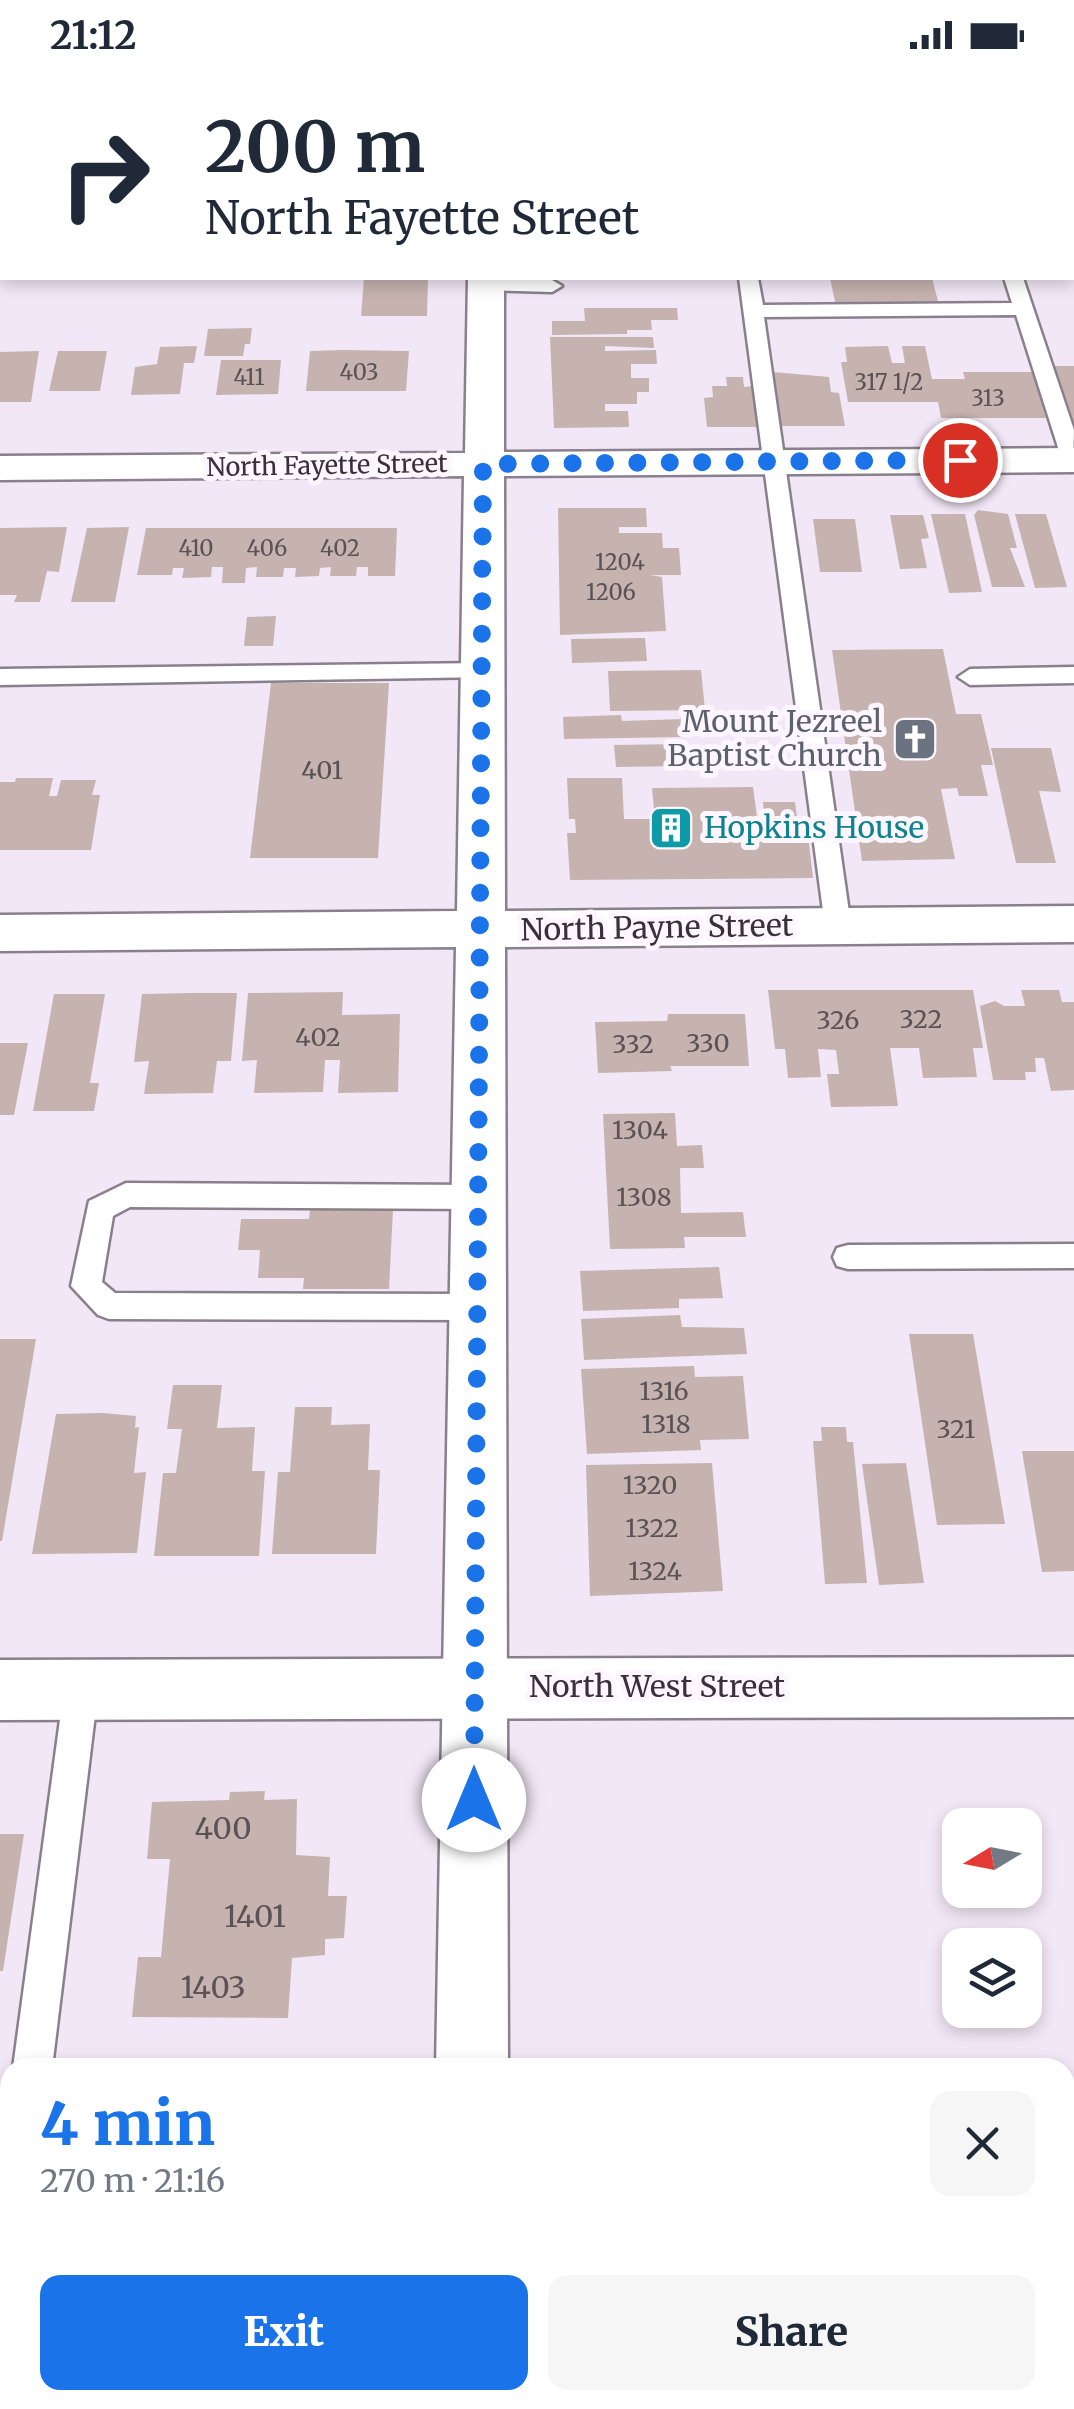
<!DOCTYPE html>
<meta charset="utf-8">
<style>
body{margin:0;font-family:Merriweather,serif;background:#f6f6f7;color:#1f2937;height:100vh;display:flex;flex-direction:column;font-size:38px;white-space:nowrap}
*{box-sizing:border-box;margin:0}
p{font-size:32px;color:#747a83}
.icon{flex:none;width:55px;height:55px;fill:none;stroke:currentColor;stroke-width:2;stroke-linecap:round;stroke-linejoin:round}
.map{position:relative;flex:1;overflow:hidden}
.drawer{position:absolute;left:0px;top:1988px;width:1075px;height:352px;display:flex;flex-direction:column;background:#fff;border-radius:30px 30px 0 0;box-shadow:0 5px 15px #0003}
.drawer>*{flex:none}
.banner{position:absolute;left:0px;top:0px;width:1075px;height:210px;box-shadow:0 5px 15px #0003;background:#fff;color:#1f2937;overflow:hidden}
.needle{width:65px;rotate:260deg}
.buttons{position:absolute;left:942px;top:1738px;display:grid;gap:20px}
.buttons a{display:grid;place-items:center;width:100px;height:100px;border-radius:20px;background:#fff;box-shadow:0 5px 15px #0003;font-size:50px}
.pin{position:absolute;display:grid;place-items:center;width:85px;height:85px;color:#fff;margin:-42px;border:5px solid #fff;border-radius:50%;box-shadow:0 2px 10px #0007}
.me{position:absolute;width:110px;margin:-55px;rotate:0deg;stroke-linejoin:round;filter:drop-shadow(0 0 8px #0008)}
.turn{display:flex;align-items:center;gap:35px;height:210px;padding:0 40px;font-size:45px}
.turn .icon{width:130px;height:130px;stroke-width:2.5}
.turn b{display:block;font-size:70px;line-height:85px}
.round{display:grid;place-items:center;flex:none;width:105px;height:105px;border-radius:20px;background:#f6f6f7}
.head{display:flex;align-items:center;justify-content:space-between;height:170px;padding:0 40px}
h1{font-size:60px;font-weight:800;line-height:75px;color:#1a73e8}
.action{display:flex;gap:20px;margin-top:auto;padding:20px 40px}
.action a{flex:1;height:115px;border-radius:20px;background:#1a73e8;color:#fff;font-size:40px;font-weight:800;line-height:115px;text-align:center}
.action a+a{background:#f6f6f7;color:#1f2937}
.status{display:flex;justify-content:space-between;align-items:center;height:70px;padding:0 50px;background:#fff;direction:ltr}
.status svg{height:28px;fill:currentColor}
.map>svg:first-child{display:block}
.building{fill:#c6b3b0}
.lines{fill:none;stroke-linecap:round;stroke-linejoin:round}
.lane-casing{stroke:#8a808d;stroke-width:5}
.street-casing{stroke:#8a808d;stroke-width:5}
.secondary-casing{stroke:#8a808d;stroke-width:5}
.highway-casing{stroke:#8a808d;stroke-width:5}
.lane{fill:#fff;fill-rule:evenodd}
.street{fill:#fff;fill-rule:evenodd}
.secondary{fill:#fff;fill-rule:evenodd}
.highway{fill:#fff;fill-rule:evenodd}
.route{stroke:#1a73e8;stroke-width:18;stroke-dasharray:0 32.4}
.labels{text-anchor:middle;stroke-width:10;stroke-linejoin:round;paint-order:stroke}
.far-number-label{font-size:22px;fill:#5a5255}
.far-street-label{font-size:25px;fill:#363237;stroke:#fdf6ff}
.number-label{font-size:25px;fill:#5a5255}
.worship-label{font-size:30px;fill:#5b616d;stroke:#fdf6ff;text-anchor:end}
.culture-label{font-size:30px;fill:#0d838f;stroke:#fdf6ff;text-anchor:start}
.street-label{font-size:30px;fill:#363237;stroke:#fdf6ff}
.near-number-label{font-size:30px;fill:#5a5255}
</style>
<div class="status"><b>21:12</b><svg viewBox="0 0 49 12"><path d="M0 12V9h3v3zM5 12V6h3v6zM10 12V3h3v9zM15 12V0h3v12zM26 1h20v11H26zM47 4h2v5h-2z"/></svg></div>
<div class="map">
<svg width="1074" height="2339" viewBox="0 0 1074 2339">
<rect width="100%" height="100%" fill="#f2e7f6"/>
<g class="building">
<polygon points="364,208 428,208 427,246 361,246"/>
<polygon points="830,208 932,208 939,235 836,236"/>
<polygon points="584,238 677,238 678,250 651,250 652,260 627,260 627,264 552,265 552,251 585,251"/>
<polygon points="252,258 250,274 245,274 243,286 204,286 208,259"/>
<polygon points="550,267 653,267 654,278 605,276 605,281 656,280 657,294 631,294 631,308 649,308 649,322 637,322 637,334 605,334 605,341 628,341 629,357 554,358"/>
<polygon points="197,276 194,293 184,293 180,324 131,325 135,297 157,294 160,277"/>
<polygon points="888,276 892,293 905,293 902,276 925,276 932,309 965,309 963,302 1034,302 1046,348 941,348 938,332 848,332 841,292 847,292 845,277"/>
<polygon points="343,280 409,281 406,321 306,321 310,281"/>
<polygon points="39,281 31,332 0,332 0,282"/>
<polygon points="58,281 107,281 100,321 49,321"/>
<polygon points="221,290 281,290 278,324 216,325"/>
<polygon points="1054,296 1074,296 1074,359 1073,359"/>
<polygon points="773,302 829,307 831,322 839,323 845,356 781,356"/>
<polygon points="726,307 743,307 744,317 753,316 759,357 707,357 704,328 713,327 712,316 727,316"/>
<polygon points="558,438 646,438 647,457 619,457 619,463 662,463 663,478 679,478 681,505 650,505 662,507 666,561 560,565"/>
<polygon points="978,440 1008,444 1017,478 1010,478 1025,517 992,517 974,445"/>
<polygon points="931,444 965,444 982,522 949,523"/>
<polygon points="1015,444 1046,444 1067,517 1035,518"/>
<polygon points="890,445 923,445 929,468 921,469 927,498 900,499"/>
<polygon points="813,449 855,449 862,502 820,502"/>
<polygon points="67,457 59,502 47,501 40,532 14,532 17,525 0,525 0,458"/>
<polygon points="129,457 115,532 71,532 87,458"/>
<polygon points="146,458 397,458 395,506 368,506 368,497 357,497 356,506 330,506 331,497 320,498 319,506 295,507 296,498 284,498 283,507 256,507 257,497 246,498 245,513 222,513 223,497 212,497 211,507 182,508 184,498 173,498 172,505 137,505"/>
<polygon points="276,546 273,576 244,576 247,547"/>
<polygon points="645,568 647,591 572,593 571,569"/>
<polygon points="943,579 956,644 981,644 993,695 981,695 988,726 959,726 957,718 941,719 955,789 862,791 832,580"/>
<polygon points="701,600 705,640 610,641 608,601"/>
<polygon points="271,613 389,613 378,788 250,788"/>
<polygon points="621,645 622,651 684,649 685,667 564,669 563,647"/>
<polygon points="683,674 684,696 616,697 614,675"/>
<polygon points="991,678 1051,678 1061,722 1039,721 1056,793 1016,793"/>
<polygon points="16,708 53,708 49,726 57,726 61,710 96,710 92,725 100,725 91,780 0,780 0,712 15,712"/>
<polygon points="567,708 622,708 624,749 655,749 652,718 753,717 758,754 765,754 763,732 795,732 798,756 807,756 813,808 570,810 567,763 576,763 575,749 569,749"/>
<polygon points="768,920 973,920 983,978 973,978 977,1007 923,1008 919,978 890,978 898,1036 831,1037 827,1004 839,1004 836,980 818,979 821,1007 788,1008 785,979 775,979"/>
<polygon points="1021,920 1059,920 1062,932 1074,932 1074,1020 1051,1021 1044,988 1035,988 1036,1002 1025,1002 1026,1010 993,1010 980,936 995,931 1004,936 1025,936"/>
<polygon points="343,922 342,945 400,944 398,1022 338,1023 340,990 325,990 323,1022 254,1023 257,990 242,991 248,923"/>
<polygon points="192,923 237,923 231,991 217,991 213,1023 144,1024 149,991 134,992 142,924"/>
<polygon points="54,924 105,924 90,1013 99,1013 94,1041 33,1041"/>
<polygon points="668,944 745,944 749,996 670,996 672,1001 598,1003 595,952 667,951"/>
<polygon points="0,973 28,973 14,1045 0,1045"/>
<polygon points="675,1043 677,1076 702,1075 704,1098 680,1098 681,1143 743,1142 746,1167 684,1167 685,1178 610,1179 603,1044"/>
<polygon points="310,1140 393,1140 389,1219 303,1219 304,1208 258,1208 260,1180 238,1180 241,1149 309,1149"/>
<polygon points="719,1197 723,1228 679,1229 679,1238 583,1241 580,1201"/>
<polygon points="680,1245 682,1257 744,1258 747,1284 584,1290 581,1249"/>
<polygon points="909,1264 973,1264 1005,1454 937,1455"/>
<polygon points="0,1269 36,1269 2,1471 0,1471"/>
<polygon points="694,1296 695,1307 743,1306 749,1369 700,1370 701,1380 587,1384 581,1299"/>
<polygon points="173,1315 222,1315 217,1358 255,1357 252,1401 265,1401 259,1486 154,1486 163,1403 176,1403 182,1359 167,1359"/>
<polygon points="295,1337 332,1337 331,1355 370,1354 368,1400 380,1400 376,1484 272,1484 278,1402 290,1402"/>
<polygon points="103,1343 136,1346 135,1358 139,1357 134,1403 146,1402 137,1483 32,1484 56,1344"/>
<polygon points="821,1357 846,1357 847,1372 853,1372 867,1513 825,1514 813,1371 822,1371"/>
<polygon points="1022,1381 1074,1381 1074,1501 1042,1502"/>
<polygon points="712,1393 723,1521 590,1526 586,1395"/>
<polygon points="906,1393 924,1513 879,1515 862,1394"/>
<polygon points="265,1721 264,1730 297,1729 296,1785 330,1787 328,1826 347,1826 344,1868 325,1869 325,1885 292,1888 288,1948 132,1947 138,1887 161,1887 170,1789 147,1789 152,1732 229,1730 230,1722"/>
<polygon points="0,1764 24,1764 3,1901 0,1901"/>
<rect x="1065" y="2013" width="9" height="151"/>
<polygon points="1065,2282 1074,2282 1074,2339 1002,2339 1001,2330 1065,2330"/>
<polygon points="7,2330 75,2330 75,2339 6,2339"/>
<polygon points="147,2330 326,2330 326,2339 146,2339"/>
<rect x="708" y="2330" width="146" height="9"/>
</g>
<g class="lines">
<g class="lane-casing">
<g id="lane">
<polygon points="941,0 959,0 960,2 943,2"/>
<rect x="0" y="183" width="2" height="12"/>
<polygon points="739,208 758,208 763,235 1012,233 1004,208 1023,208 1074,360 1073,396 1062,390 1016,245 764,247 851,856 847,863 829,863 825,856"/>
<polygon points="486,210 552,210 562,216 552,222 479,220 476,216"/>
<polygon points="484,593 492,595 496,601 492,607 0,615 0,599"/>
<polygon points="1074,597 1074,613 970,615 958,607 970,599"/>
<polygon points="126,1113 479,1115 489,1119 494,1127 489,1135 479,1139 130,1137 113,1146 102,1212 115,1223 478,1224 489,1228 493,1237 489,1246 478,1250 109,1249 98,1245 71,1216 89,1131"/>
<polygon points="1074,1174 1074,1198 848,1199 837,1196 833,1187 837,1178 848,1175"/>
<polygon points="81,1603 93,1608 98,1620 52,1998 13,1998 64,1620 69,1608"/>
<rect x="0" y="2036" width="10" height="40"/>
<polygon points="10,2144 10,2257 0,2261 0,2148"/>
</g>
</g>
<g class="street-casing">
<g id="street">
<rect x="474" y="0" width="32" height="2"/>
<polygon points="468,208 504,208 504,382 1074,378 1074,402 504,406 505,841 1074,836 1074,872 505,877 508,1998 436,1998 456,877 0,881 0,845 457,841 464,406 0,410 0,386 465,383"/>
<rect x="430" y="2330" width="78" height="9"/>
</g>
</g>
<g class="secondary-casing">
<polygon id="secondary" points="1074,1587 1074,1647 0,1650 0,1590"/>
</g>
<g class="highway-casing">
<g id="highway">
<rect x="1072" y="61" width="2" height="20"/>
<rect x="0" y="65" width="2" height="20"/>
</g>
</g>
<use href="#lane" class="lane"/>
<use href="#street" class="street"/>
<use href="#secondary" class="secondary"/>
<use href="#highway" class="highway"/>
</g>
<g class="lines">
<polyline class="route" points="474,1730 483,394 960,390"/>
</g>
<defs>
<g id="church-square" transform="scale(2.25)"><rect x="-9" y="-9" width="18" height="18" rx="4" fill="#6b7280" stroke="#fdf6ff"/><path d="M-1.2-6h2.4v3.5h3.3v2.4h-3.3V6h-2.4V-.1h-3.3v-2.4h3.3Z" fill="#fff"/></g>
<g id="building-square" transform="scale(2.25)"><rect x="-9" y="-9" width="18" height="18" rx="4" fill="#0f9aa8" stroke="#fdf6ff"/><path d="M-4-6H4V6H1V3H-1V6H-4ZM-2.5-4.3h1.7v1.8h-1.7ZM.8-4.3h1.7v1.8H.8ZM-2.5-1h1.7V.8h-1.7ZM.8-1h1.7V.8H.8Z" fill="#fff"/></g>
</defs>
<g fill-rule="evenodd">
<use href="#church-square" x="915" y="669"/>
<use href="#building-square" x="671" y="758"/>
</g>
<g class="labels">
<g class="far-number-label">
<text x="359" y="310">403</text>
<text x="249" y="315">411</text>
<text x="889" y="320">317 1/2</text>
<text x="988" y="336">313</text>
<text x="196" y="486">410</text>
<text x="267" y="486">406</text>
<text x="340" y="486">402</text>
<text x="620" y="500">1204</text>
<text x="611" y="530">1206</text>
</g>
<g class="far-street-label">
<text transform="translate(327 395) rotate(-1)" y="9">North Fayette Street</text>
</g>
<g class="number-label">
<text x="322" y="709">401</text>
<text x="921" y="958">322</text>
<text x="838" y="959">326</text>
<text x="318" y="976">402</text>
<text x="708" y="982">330</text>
<text x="633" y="983">332</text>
<text x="640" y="1069">1304</text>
<text x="644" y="1136">1308</text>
<text x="664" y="1330">1316</text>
<text x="666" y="1363">1318</text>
<text x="956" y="1368">321</text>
<text x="650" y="1424">1320</text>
<text x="652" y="1467">1322</text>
<text x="655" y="1510">1324</text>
</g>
<g class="worship-label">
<text x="882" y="662">Mount Jezreel<tspan x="882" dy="34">Baptist Church</tspan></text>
</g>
<g class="culture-label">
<text x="704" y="768">Hopkins House</text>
</g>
<g class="street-label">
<text transform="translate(657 858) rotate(-1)" y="10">North Payne Street</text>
<text x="657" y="1627">North West Street</text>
</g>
<g class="near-number-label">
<text x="223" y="1769">400</text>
<text x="255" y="1857">1401</text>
<text x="213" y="1928">1403</text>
</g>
</g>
</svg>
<div class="buttons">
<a><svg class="needle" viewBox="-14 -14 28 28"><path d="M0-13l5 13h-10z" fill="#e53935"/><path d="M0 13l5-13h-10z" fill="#747a83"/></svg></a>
<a><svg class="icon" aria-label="layers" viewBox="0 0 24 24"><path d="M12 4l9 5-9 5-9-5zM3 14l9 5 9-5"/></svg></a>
</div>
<div class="pin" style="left:960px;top:390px;background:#d93025"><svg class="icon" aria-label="arrive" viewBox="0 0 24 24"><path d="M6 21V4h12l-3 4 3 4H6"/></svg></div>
<svg class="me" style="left:474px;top:1730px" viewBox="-20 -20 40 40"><circle r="19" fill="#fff"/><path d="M0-13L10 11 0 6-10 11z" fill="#1a73e8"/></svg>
<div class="banner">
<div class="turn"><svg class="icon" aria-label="right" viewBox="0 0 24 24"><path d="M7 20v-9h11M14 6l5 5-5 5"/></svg><div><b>200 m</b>North Fayette Street</div></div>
</div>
<section class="drawer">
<div class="head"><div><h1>4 min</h1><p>270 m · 21:16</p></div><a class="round"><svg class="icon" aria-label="close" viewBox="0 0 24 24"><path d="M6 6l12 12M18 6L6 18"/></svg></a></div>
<div class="action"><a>Exit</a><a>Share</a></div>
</section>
</div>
